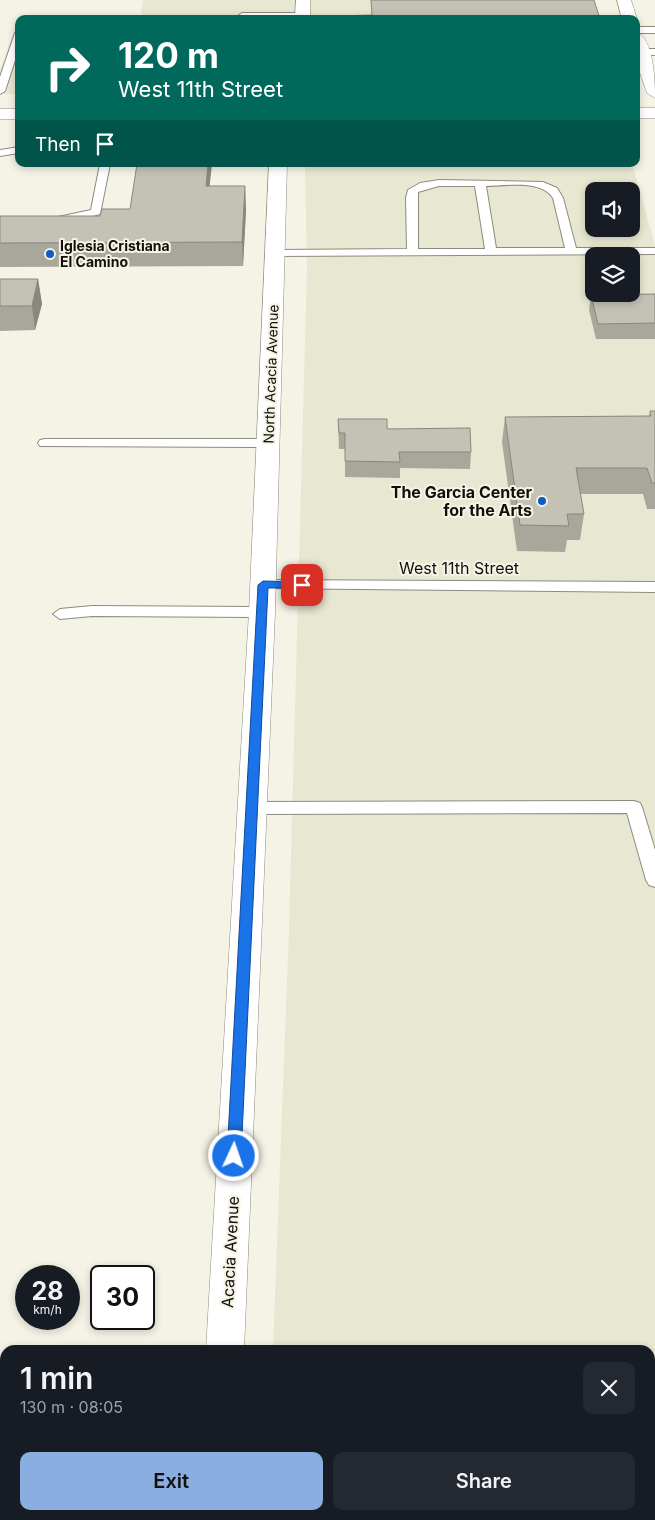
<!DOCTYPE html>
<meta charset="utf-8">
<style>
body{margin:0;font-family:Inter,sans-serif;background:#242831;color:#f1f3f6;height:100vh;display:flex;flex-direction:column;font-size:19px;white-space:nowrap}
*{box-sizing:border-box;margin:0}
p{font-size:16px;color:#9ea1a6}
.icon{flex:none;width:28px;height:28px;fill:none;stroke:currentColor;stroke-width:2;stroke-linecap:round;stroke-linejoin:round}
.map{position:relative;flex:1;overflow:hidden}
.side{position:absolute;left:0px;top:1345px;width:655px;height:175px;display:flex;flex-direction:column;background:#171b24;border-radius:15px 15px 0 0;box-shadow:0 2px 8px #0003}
.side>*{flex:none}
.guide{position:absolute;left:15px;top:15px;width:625px;height:152px;border-radius:10px;box-shadow:0 2px 8px #0003;background:#00695c;color:#fff;overflow:hidden}
.buttons{position:absolute;left:585px;top:182px;display:grid;gap:10px}
.buttons a{display:grid;place-items:center;width:55px;height:55px;border-radius:10px;background:#171b24;box-shadow:0 2px 8px #0003;font-size:25px}
.speed{position:absolute;left:15px;top:1265px;display:flex;gap:10px;font-size:25px;font-weight:700;text-align:center}
.speed>*{display:grid;place-content:center;width:65px;height:65px;border-radius:50%;background:#171b24;box-shadow:0 2px 8px #0003;line-height:1}
.speed small{font-size:12px;font-weight:400}
.speed .limit{border:2px solid #111;border-radius:8px;background:#fff;color:#111}
.pin{position:absolute;display:grid;place-items:center;width:42px;height:42px;color:#fff;margin:-21px;border-radius:10px;box-shadow:0 2px 8px #0006}
.me{position:absolute;width:55px;margin:-28px;rotate:3deg;stroke-linejoin:round;filter:drop-shadow(0 0 4px #0008)}
.turn{display:flex;align-items:center;gap:18px;height:105px;padding:0 20px;font-size:22px}
.turn .icon{width:65px;height:65px;stroke-width:2.5}
.turn b{display:block;font-size:35px;line-height:42px}
.then{display:flex;align-items:center;height:48px;padding:0 20px;background:#0003;gap:10px;font-size:19px}
.round{display:grid;place-items:center;flex:none;width:52px;height:52px;border-radius:10px;background:#242831}
.overview{display:flex;align-items:center;justify-content:space-between;height:85px;padding:0 20px}
h1{font-size:30px;font-weight:600;line-height:38px}
.button{display:flex;gap:10px;margin-top:auto;padding:10px 20px}
.button a{flex:1;height:58px;border-radius:10px;background:#8baee0;color:#111;font-size:20px;font-weight:600;line-height:58px;text-align:center}
.button a+a{background:#242831;color:#f1f3f6}
.map>svg:first-child{display:block}
.built{fill:#e8e7d1;fill-rule:evenodd}
.lines{fill:none;stroke-linecap:round;stroke-linejoin:round}
.lane-casing{stroke:#8c8b7f;stroke-width:2}
.street-casing{stroke:#8c8b7f;stroke-width:1}
.secondary-casing{stroke:#8c8b7f;stroke-width:1}
.primary-casing{stroke:#8c8b7f;stroke-width:1}
.lane{fill:#fff;fill-rule:evenodd}
.street{fill:#fff;fill-rule:evenodd}
.secondary{fill:#fff;fill-rule:evenodd}
.primary{fill:#fff;fill-rule:evenodd}
.wall{fill:#a8a79b}
.shaded-wall{fill:#88887e}
.building{fill:#c3c2b4;stroke:#88887e}
.route{fill:#1a73e8;stroke:#114b97}
.poi-dot{fill:#0f5ac5;stroke:#f4f3e5;stroke-width:2}
.labels{text-anchor:middle;stroke-width:4;stroke-linejoin:round;paint-order:stroke}
.far-poi-label{font-size:14px;font-weight:bold;fill:#100f0b;stroke:#f4f3e5;text-anchor:start}
.far-street-label{font-size:14px;fill:#100f0b;stroke:#f4f3e5}
.poi-label{font-size:16px;font-weight:bold;fill:#100f0b;stroke:#f4f3e5;text-anchor:end}
.street-label{font-size:16px;fill:#100f0b;stroke:#f4f3e5}
</style>
<div class="map">
<svg width="655" height="1520" viewBox="0 0 655 1520">
<rect width="100%" height="100%" fill="#f4f3e5"/>
<g class="built">
<polygon points="143,0 587,0 593,19 140,19"/>
<polygon points="17,21 19,94 0,94 0,71"/>
<path d="M305 164H632L655 245V1520H266V1515H650V1350H273L289 929 307 268ZM594 191H631V229H594ZM594 256H631V294H594Z"/>
</g>
<g class="lines">
<g class="lane-casing">
<g id="lane">
<polygon points="302,13 306,16 305,18 242,19 238,16 242,13"/>
<rect x="636" y="27" width="19" height="6"/>
<polygon points="19,30 19,48 5,91 0,94 0,77 15,33"/>
<polygon points="641,49 655,49 655,55 638,54 638,50"/>
<polygon points="19,147 19,153 0,156 0,150"/>
<polygon points="100,164 110,164 100,214 72,222 58,221 58,217 91,210"/>
<path d="M439 180 543 182 557 188 563 198 576 248H655V254L275 256 269 253 275 250 407 249 406 198 408 190 420 183ZM439 186H475L485 249H418V192ZM486 186C505 186 541 179 553 198L565 248H496Z"/>
<polygon points="45,439 268,439 275,443 268,447 40,446 38,443 40,440"/>
<polygon points="263,580 655,582 655,592 258,588 256,585"/>
<polygon points="92,606 262,607 269,612 262,617 92,616 60,619 53,614 60,609"/>
<polygon points="634,801 640,803 642,807 655,850 655,887 649,885 646,880 627,813 251,814 245,812 243,808 245,804 251,802"/>
</g>
</g>
<g class="street-casing">
<g id="street">
<polygon points="296,0 310,0 310,19 295,19"/>
<polygon points="269,164 287,164 275,612 244,1350 206,1350 249,612"/>
<rect x="197" y="1515" width="40" height="5"/>
</g>
</g>
<g class="secondary-casing">
<g id="secondary">
<polygon points="617,0 631,0 637,19 636,21 636,19 622,19"/>
<path d="M636 32C654 37 655 83 655 98L647 93 636 61Z"/>
</g>
</g>
<g class="primary-casing">
<g id="primary">
<rect x="636" y="108" width="19" height="10"/>
<rect x="0" y="109" width="19" height="10"/>
</g>
</g>
<use href="#lane" class="lane"/>
<use href="#street" class="street"/>
<use href="#secondary" class="secondary"/>
<use href="#primary" class="primary"/>
</g>
<g class="wall">
<polygon points="210,186 245,186 246,210 243,266 0,267 0,216 100,216 130,209"/>
<polygon points="0,279 38,279 42,304 35,330 0,331"/>
<polygon points="655,294 655,339 596,339 589,310 591,295"/>
<polygon points="650,411 655,411 655,509 647,509 643,494 580,494 584,514 580,540 567,540 565,552 517,551 502,442 505,417 649,416"/>
<polygon points="338,419 387,429 471,452 470,469 400,468 400,478 345,477 345,449 339,449"/>
</g>
<g class="shaded-wall">
<polygon points="208,164 212,164 207,210 206,186"/>
<polygon points="245,186 246,210 243,266 242,242"/>
<polygon points="38,279 42,304 35,330 32,306"/>
</g>
<g class="building">
<polygon points="371,0 594,0 600,19 332,19 332,16 372,15"/>
<polygon points="137,164 208,164 206,186 245,186 242,242 0,243 0,216 100,216 102,209 130,209"/>
<polygon points="0,279 38,279 32,306 0,306"/>
<polygon points="655,294 655,323 598,324 591,295"/>
<polygon points="650,411 655,411 655,483 652,483 647,468 576,468 584,514 567,514 569,526 520,525 505,417 651,416"/>
<polygon points="338,419 387,419 387,429 470,428 471,452 399,452 400,462 345,461 345,433 339,433"/>
</g>
<polygon class="route" points="263,581 302,582 307,585 302,588 268,588 241,1156 239,1161 234,1163 229,1161 227,1156 258,585"/>
<g class="poi-dot">
<circle cx="50" cy="254" r="5"/>
<circle cx="542" cy="501" r="5"/>
</g>
<g class="labels">
<g class="far-poi-label">
<text x="60" y="251">Iglesia Cristiana<tspan x="60" dy="16">El Camino</tspan></text>
</g>
<g class="far-street-label">
<text transform="translate(271 374) rotate(-88)" y="5">North Acacia Avenue</text>
</g>
<g class="poi-label">
<text x="532" y="498">The Garcia Center<tspan x="532" dy="18">for the Arts</tspan></text>
</g>
<g class="street-label">
<text x="459" y="574">West 11th Street</text>
<text transform="translate(230 1252) rotate(-87)" y="6">Acacia Avenue</text>
</g>
</g>
</svg>
<div class="buttons">
<a><svg class="icon" aria-label="sound" viewBox="0 0 24 24"><path d="M4 9h4l5-4v14l-5-4H4zM17 9q2 3 0 6"/></svg></a>
<a><svg class="icon" aria-label="layers" viewBox="0 0 24 24"><path d="M12 4l9 5-9 5-9-5zM3 14l9 5 9-5"/></svg></a>
</div>
<div class="speed"><div>28<small>km/h</small></div><div class="limit">30</div></div>
<div class="pin" style="left:302px;top:585px;background:#d93025"><svg class="icon" aria-label="arrive" viewBox="0 0 24 24"><path d="M6 21V4h12l-3 4 3 4H6"/></svg></div>
<svg class="me" style="left:234px;top:1156px" viewBox="-20 -20 40 40"><circle r="17" fill="#1a73e8" stroke="#fff" stroke-width="3"/><path d="M0-11L8 9 0 5-8 9z" fill="#fff"/></svg>
<div class="guide">
<div class="turn"><svg class="icon" aria-label="right" viewBox="0 0 24 24"><path d="M7 20v-9h11M14 6l5 5-5 5"/></svg><div><b>120 m</b>West 11th Street</div></div>
<div class="then">Then<svg class="icon" aria-label="arrive" viewBox="0 0 24 24"><path d="M6 21V4h12l-3 4 3 4H6"/></svg></div>
</div>
<section class="side">
<div class="overview"><div><h1>1 min</h1><p>130 m · 08:05</p></div><a class="round"><svg class="icon" aria-label="close" viewBox="0 0 24 24"><path d="M6 6l12 12M18 6L6 18"/></svg></a></div>
<div class="button"><a>Exit</a><a>Share</a></div>
</section>
</div>
